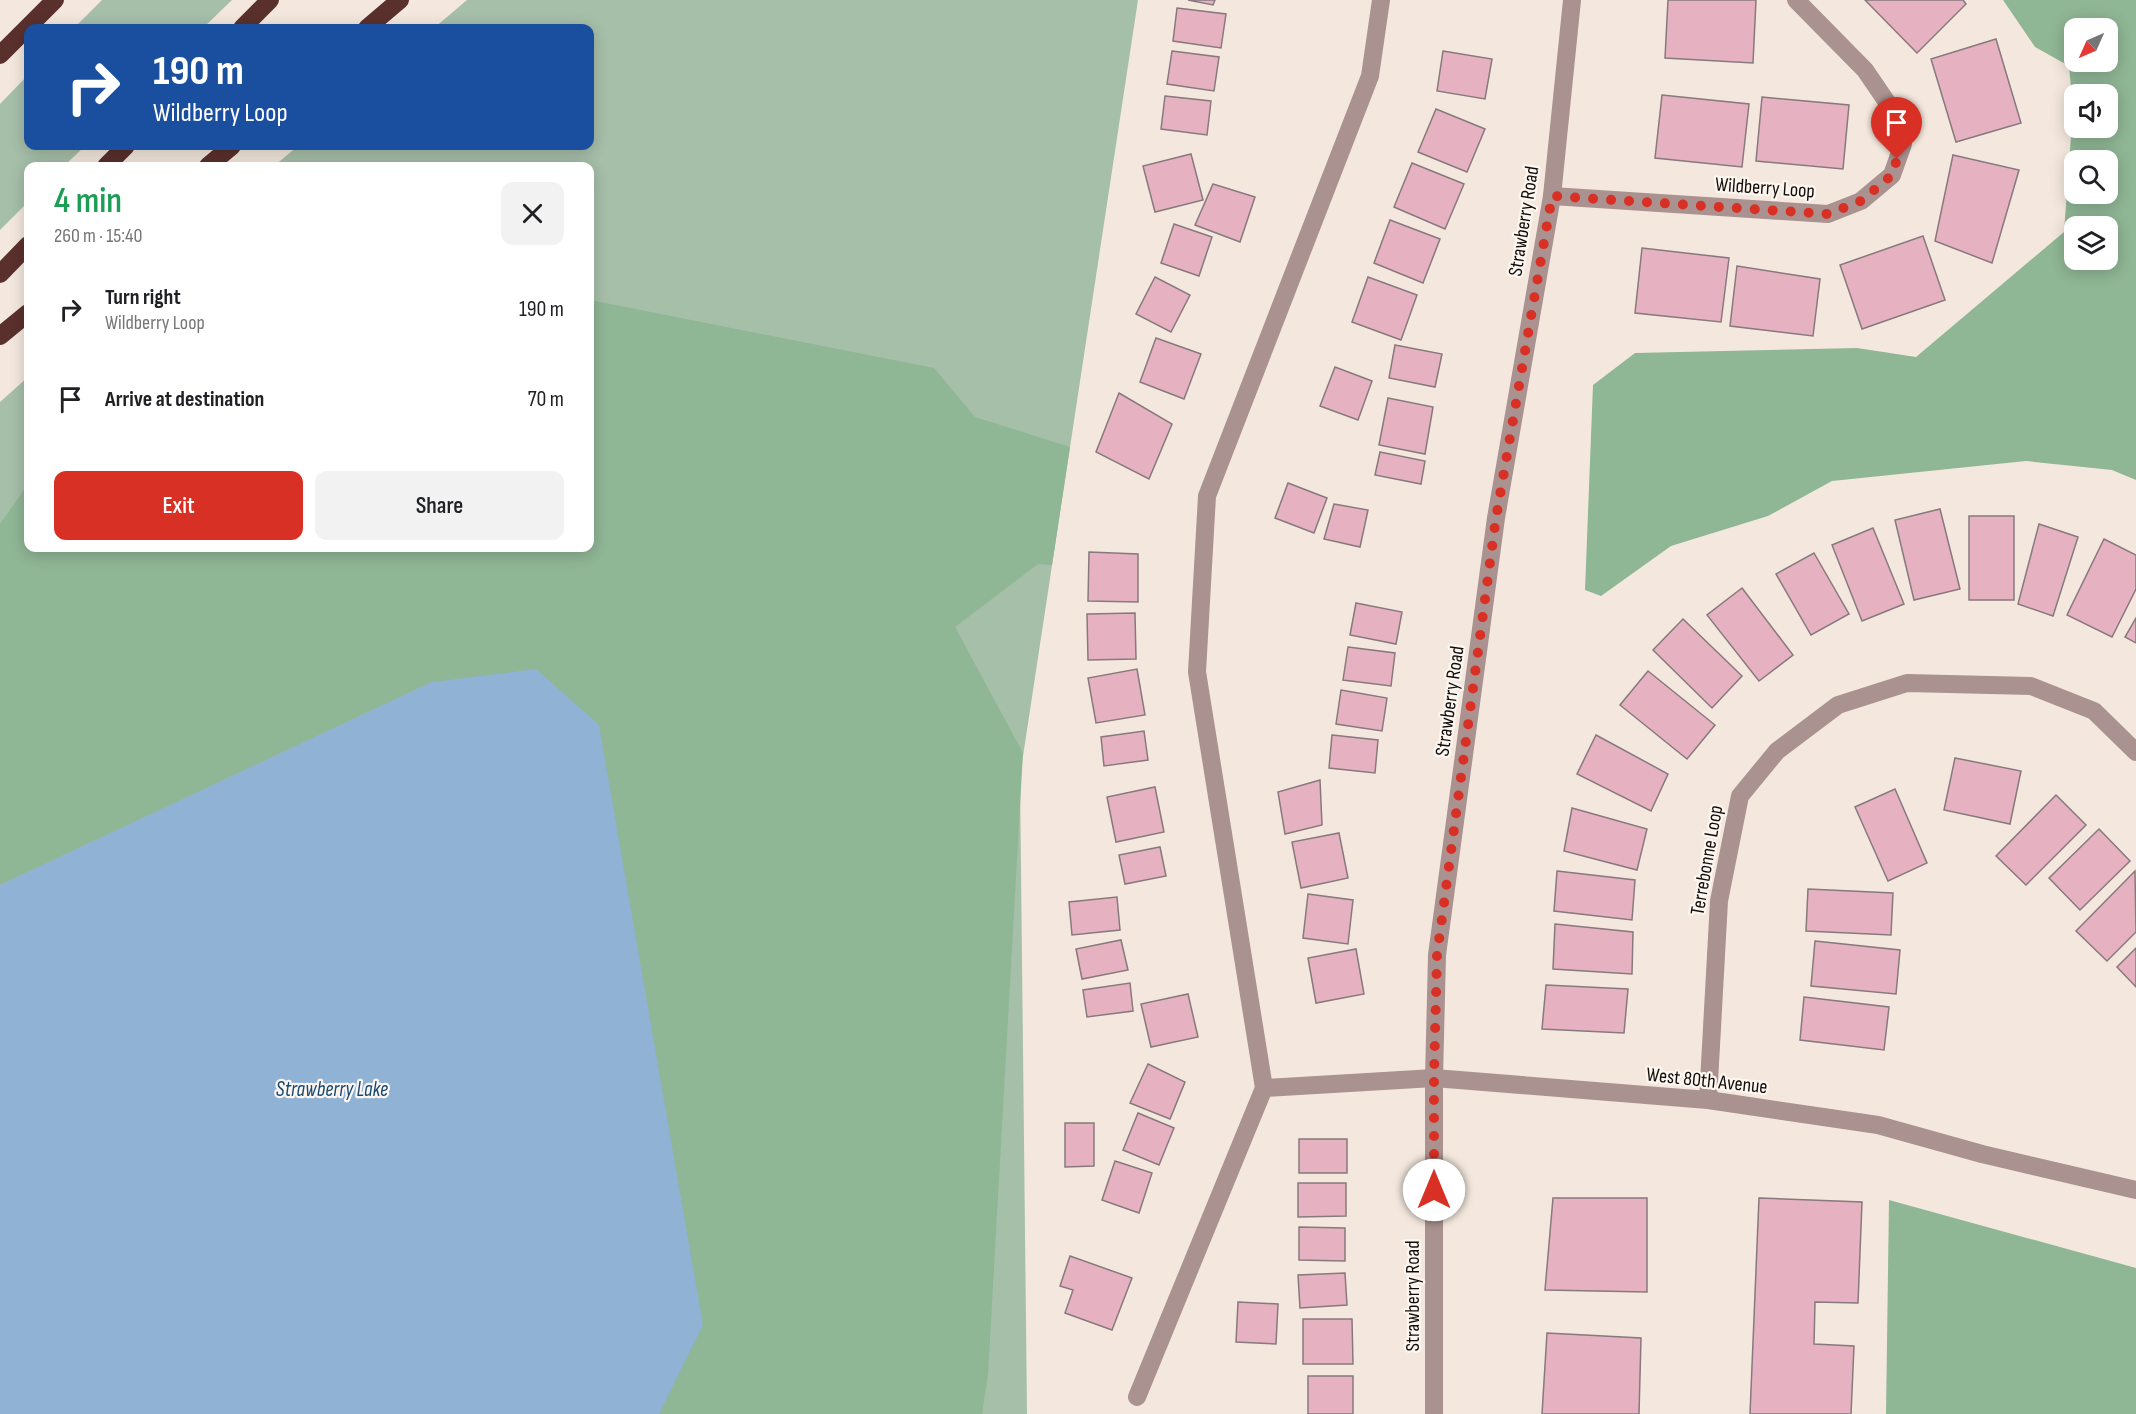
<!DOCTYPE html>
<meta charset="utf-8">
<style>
body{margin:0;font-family:"Sofia Sans Condensed",sans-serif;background:#f2f2f2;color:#202124;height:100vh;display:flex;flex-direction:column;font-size:22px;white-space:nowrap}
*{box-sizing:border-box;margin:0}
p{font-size:20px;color:#757577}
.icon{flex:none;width:33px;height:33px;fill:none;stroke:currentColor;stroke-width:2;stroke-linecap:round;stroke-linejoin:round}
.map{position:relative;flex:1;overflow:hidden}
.panel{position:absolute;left:24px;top:162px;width:570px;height:390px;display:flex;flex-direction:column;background:#fff;border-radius:12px;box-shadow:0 3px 15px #0003}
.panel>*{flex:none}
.top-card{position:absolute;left:24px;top:24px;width:570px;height:126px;border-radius:12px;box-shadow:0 3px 15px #0003;background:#1a4fa0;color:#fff;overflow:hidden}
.needle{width:39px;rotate:225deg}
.buttons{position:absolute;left:2064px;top:18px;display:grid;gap:12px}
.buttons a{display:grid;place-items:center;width:54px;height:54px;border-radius:12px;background:#fff;box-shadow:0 3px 15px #0003;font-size:30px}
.pin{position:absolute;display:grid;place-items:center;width:51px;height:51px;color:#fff;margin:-62px -26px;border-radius:50% 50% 50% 0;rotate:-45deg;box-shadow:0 0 6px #0007}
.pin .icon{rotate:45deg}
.me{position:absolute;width:66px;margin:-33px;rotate:0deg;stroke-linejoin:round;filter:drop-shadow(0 0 4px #0008)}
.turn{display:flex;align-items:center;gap:21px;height:126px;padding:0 30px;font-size:27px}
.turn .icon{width:78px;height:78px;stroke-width:2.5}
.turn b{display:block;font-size:42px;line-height:51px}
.round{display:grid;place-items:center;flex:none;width:63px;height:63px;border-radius:12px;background:#f2f2f2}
.summary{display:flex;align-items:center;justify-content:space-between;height:102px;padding:0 30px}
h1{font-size:36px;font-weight:600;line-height:45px;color:#1e9e55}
.button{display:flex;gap:12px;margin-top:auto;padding:12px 30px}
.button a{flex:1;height:69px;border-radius:12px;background:#d93025;color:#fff;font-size:24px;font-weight:600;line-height:69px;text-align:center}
.button a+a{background:#f2f2f2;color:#202124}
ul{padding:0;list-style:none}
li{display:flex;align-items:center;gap:18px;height:90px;padding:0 30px}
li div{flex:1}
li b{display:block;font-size:22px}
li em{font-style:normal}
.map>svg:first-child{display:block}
.green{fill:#a6bfa9}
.forest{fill:#8fb695;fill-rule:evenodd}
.water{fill:#8fb2d5}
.building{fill:#e6b2c2;stroke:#87797d;stroke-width:1.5}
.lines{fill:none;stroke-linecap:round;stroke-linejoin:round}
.minor{stroke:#a9928f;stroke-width:18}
.highway{stroke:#5a302c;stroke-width:18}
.route{stroke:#d93025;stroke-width:10;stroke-dasharray:0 18}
.labels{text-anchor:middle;stroke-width:4.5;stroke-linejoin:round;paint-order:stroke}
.street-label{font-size:20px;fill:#100c09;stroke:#fdf6f0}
.water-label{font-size:21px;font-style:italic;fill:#154976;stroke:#fdf6f0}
</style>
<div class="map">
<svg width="2136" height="1414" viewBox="0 0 2136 1414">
<rect width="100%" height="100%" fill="#f4e8de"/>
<g class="green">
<polygon points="102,0 232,0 203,28 74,28"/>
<polygon points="467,0 1138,0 1020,776 1027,1414 0,1414 0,402 28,377 28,548 590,548 590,166 274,166 298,146 590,146 590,28 434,28"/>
<polygon points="28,75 28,146 85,146 64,166 28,166 28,202 0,230 0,104"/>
</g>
<g class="forest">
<path d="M2003 0H2136V480L2112 470 2026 461 1832 481 1768 516 1671 546 1601 596 1585 590 1593 385 1635 353 1857 348 1916 357 2064 232 2073 109 2069 66 2035 47ZM2074 28H2108V62H2074ZM2074 94H2108V128H2074ZM2074 160H2108V194H2074ZM2074 226H2108V260H2074Z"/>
<polygon points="590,300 934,368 975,417 1070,447 1052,565 1038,564 955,627 1023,753 988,1374 982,1414 657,1414 432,682 0,885 0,524 28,484 28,548 590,548"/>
<polygon points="1889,1200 2136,1268 2136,1414 1886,1414"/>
</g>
<polygon class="water" points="536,669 599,725 703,1325 659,1414 0,1414 0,885 432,682"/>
<g class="building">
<polygon points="1188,0 1215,0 1213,5"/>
<polygon points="1668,0 1756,0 1753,63 1665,58"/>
<polygon points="1865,0 1963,0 1966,4 1917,53"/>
<polygon points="1177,8 1226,14 1221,48 1173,41"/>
<polygon points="1996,39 2021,123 1956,142 1931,59"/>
<polygon points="1172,51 1219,57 1214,91 1167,84"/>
<polygon points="1443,51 1492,59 1485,99 1437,91"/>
<polygon points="1662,95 1749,104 1742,167 1655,158"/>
<polygon points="1165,96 1211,101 1207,135 1161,129"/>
<polygon points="1762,97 1849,105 1843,169 1756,161"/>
<polygon points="1436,109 1485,129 1467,172 1418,152"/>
<polygon points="1191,154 1203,200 1155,212 1143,166"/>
<polygon points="1953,155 2019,170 1992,263 1935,241"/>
<polygon points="1412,163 1464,184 1445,229 1394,207"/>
<polygon points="1213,184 1255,197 1240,242 1195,225"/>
<polygon points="1390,220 1440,239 1423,283 1374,263"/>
<polygon points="1174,224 1212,237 1199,276 1161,263"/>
<polygon points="1923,236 1945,300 1862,329 1840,265"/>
<polygon points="1642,248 1729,258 1721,322 1635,313"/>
<polygon points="1737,266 1820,279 1813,336 1730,326"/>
<polygon points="1155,277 1190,295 1171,332 1136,314"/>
<polygon points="1368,277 1417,295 1401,340 1352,322"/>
<polygon points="1156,338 1201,354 1184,399 1140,382"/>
<polygon points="1395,345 1442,354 1435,387 1389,378"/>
<polygon points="1335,367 1372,381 1358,420 1320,406"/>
<polygon points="1119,393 1172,424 1149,479 1096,452"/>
<polygon points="1388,398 1433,407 1425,454 1379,445"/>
<polygon points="1380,452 1425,461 1421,484 1375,475"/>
<polygon points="1288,483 1327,498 1314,533 1275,518"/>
<polygon points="1334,504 1368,510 1360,547 1324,539"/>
<polygon points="1940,509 1960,589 1914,600 1895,520"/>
<rect x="1969" y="516" width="45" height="84"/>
<polygon points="2039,524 2078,537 2053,616 2018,604"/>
<polygon points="1873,528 1904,604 1862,621 1832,545"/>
<polygon points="2104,539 2136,555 2136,589 2112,637 2067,615"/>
<polygon points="1089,552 1138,554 1138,602 1088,601"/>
<polygon points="1814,553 1849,614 1811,635 1776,574"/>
<polygon points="1742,588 1793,655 1759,681 1707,615"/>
<polygon points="1356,603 1402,612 1396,644 1350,635"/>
<polygon points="1135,613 1136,659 1088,660 1087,614"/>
<polygon points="2136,618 2136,643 2125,637"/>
<polygon points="1683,619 1742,676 1712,708 1653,650"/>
<polygon points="1348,647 1395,653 1391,686 1343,680"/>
<polygon points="1137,669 1145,715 1096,723 1088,678"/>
<polygon points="1648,671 1715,725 1687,759 1620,705"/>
<polygon points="1341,690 1387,698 1382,731 1336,724"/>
<polygon points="1144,731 1148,760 1104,766 1101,737"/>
<polygon points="1332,735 1378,740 1375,773 1329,768"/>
<polygon points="1596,735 1668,774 1651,811 1577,774"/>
<polygon points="1955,758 2021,771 2010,824 1944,810"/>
<polygon points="1320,780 1322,825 1285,834 1278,792"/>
<polygon points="1155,787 1164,832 1116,842 1107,797"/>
<polygon points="1895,789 1927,863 1888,881 1855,807"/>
<polygon points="2056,795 2086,825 2026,885 1996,856"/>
<polygon points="1572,808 1647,829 1637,870 1564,851"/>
<polygon points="2099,829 2130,861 2080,910 2049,878"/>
<polygon points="1339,833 1348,878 1301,888 1292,842"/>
<polygon points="1160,847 1166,876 1125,884 1119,855"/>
<polygon points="1557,871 1635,880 1632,920 1554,911"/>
<polygon points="2135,871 2136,932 2107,961 2076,931"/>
<polygon points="1808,889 1893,893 1891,935 1806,931"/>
<polygon points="1308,894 1353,900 1348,944 1303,938"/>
<polygon points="1117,897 1120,930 1072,935 1069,902"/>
<polygon points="1555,924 1633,932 1632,974 1553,969"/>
<polygon points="1121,940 1128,970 1082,979 1076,949"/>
<polygon points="1815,941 1900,950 1896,994 1811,986"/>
<polygon points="2136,948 2136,987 2117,967"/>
<polygon points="1356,949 1364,994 1316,1003 1308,958"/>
<polygon points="1130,983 1133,1011 1087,1017 1083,990"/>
<polygon points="1546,985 1628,989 1624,1033 1542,1029"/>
<polygon points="1188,994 1198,1037 1151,1047 1141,1004"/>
<polygon points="1804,997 1889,1007 1884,1050 1800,1040"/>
<polygon points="1148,1064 1185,1082 1170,1119 1130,1103"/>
<polygon points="1138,1113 1174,1128 1159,1165 1123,1150"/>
<polygon points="1065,1123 1094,1123 1094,1166 1065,1167"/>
<rect x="1299" y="1139" width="48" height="34"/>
<polygon points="1115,1161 1152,1173 1139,1213 1102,1200"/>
<polygon points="1298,1183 1346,1183 1346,1216 1298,1217"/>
<polygon points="1553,1198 1647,1198 1647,1292 1545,1290"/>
<polygon points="1759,1198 1862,1202 1858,1303 1815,1302 1814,1344 1854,1346 1851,1414 1750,1414"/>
<polygon points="1299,1227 1345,1228 1345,1261 1299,1260"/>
<polygon points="1070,1256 1132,1278 1112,1330 1065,1313 1073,1290 1060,1286"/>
<polygon points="1345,1273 1347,1305 1300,1308 1298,1275"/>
<polygon points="1238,1302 1278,1304 1276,1344 1236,1342"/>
<polygon points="1303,1319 1352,1319 1353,1364 1303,1364"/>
<polygon points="1547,1333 1641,1338 1639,1414 1542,1414"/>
<rect x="1308" y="1376" width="45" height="38"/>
</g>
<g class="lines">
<g class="minor">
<polyline points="1552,196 1828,214 1861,201 1892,175 1903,144 1893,111 1865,70 1796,0"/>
<polyline points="1264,1088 1434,1078 1708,1100 1878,1125 1982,1154 2136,1190"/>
<polyline points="1708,1100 1719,901 1740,796 1777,751 1838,705 1907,683 2031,686 2094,711 2136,752"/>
<polyline points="1137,1397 1264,1088 1197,672 1207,496 1370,76 1381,0"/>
<polyline points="1434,1414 1434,1078 1437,955 1496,518 1552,196 1572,0"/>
</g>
<g class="highway">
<polyline points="242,28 270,0"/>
<polyline points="367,28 400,0"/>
<polyline points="0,55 55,0"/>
<polyline points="106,166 126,146"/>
<polyline points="208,166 232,146"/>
<polyline points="0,274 28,245"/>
<polyline points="0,336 28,313"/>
</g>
</g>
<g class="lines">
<polyline class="route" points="1434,1190 1434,1078 1437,955 1496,518 1552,196 1828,214 1861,201 1892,175 1897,159"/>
</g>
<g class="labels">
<g class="street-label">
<text transform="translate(1765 187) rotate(4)" y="7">Wildberry Loop</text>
<text transform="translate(1523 221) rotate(-81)" y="7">Strawberry Road</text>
<text transform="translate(1449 701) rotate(-82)" y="7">Strawberry Road</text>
<text transform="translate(1706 860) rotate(-80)" y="7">Terrebonne Loop</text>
<text transform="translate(1707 1080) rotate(6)" y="7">West 80th Avenue</text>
<text transform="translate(1412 1296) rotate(-90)" y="7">Strawberry Road</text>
</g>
<g class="water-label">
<text x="332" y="1096">Strawberry Lake</text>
</g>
</g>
</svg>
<div class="buttons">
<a><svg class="needle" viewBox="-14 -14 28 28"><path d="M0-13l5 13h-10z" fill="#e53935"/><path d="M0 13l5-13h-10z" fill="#757577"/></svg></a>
<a><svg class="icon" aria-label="sound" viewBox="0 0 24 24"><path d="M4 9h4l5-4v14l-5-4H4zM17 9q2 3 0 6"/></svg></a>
<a><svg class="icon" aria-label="search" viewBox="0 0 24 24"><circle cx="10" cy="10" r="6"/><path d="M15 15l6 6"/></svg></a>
<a><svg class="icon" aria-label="layers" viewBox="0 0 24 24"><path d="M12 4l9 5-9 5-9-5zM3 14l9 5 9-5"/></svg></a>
</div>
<div class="pin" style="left:1897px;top:159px;background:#d93025"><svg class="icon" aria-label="arrive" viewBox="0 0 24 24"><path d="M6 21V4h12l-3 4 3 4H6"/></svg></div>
<svg class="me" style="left:1434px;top:1190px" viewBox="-20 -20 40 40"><circle r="19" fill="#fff"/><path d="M0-13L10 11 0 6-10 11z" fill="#d93025"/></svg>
<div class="top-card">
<div class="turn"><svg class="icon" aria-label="right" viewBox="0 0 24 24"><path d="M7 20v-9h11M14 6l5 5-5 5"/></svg><div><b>190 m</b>Wildberry Loop</div></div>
</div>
<section class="panel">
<div class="summary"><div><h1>4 min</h1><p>260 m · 15:40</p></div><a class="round"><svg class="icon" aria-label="close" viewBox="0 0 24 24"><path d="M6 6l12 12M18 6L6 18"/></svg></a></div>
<ul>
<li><svg class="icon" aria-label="right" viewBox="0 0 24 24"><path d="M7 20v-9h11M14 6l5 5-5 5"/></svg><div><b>Turn right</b><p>Wildberry Loop</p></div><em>190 m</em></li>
<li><svg class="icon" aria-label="arrive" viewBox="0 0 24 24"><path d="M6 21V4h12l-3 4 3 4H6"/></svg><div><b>Arrive at destination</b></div><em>70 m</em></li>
</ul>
<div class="button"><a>Exit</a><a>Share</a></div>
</section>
</div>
